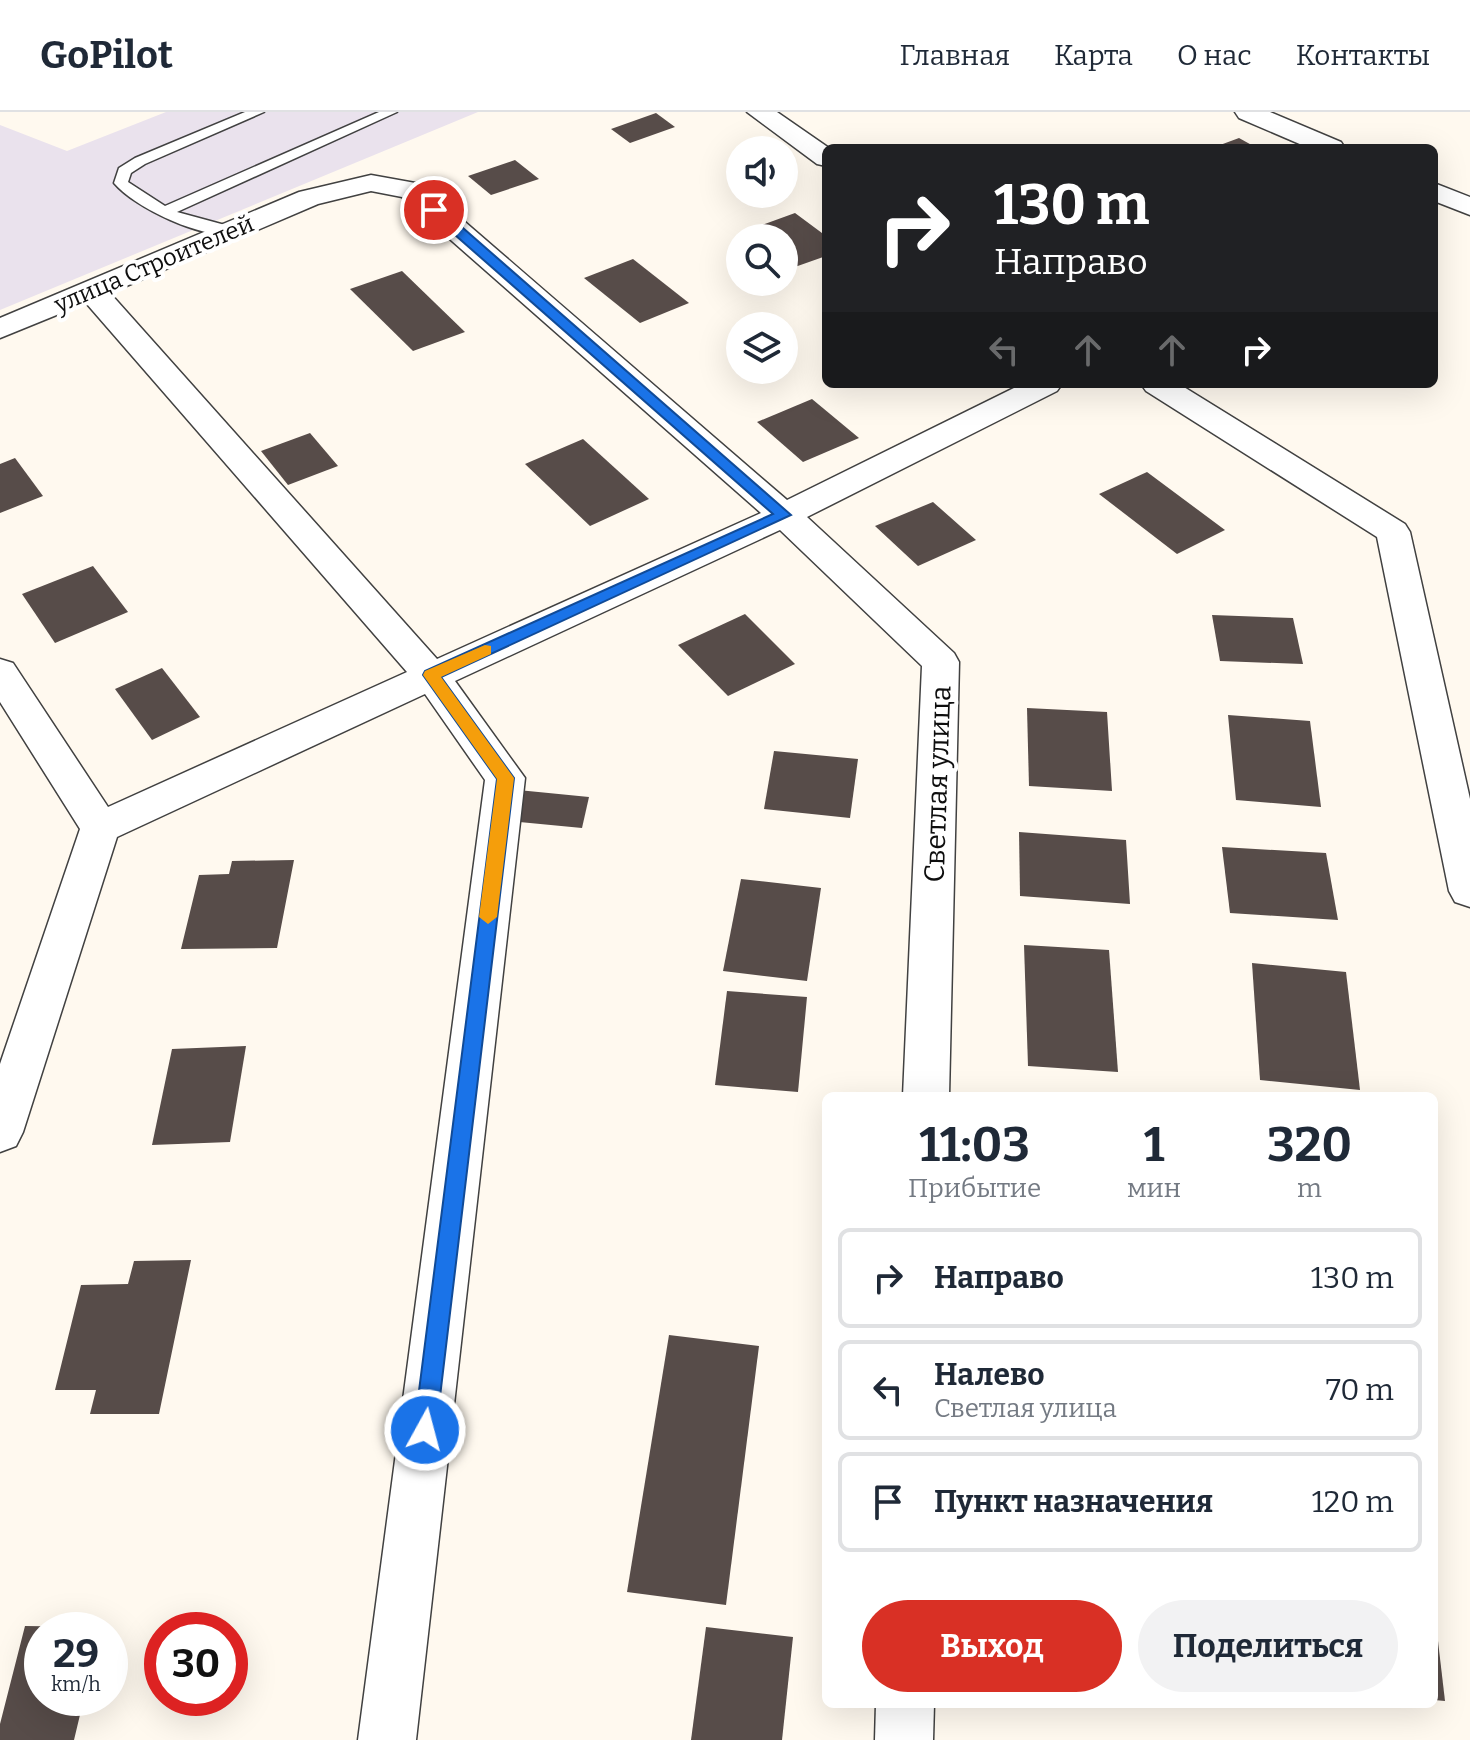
<!DOCTYPE html>
<html lang="ru">
<meta charset="utf-8">
<style>
body{margin:0;font-family:Bitter,serif;background:#f2f2f3;color:#1f2937;height:100vh;display:flex;flex-direction:column;font-size:30px;white-space:nowrap}
*{box-sizing:border-box;margin:0}
p{font-size:26px;color:#747a83}
.icon{flex:none;width:44px;height:44px;fill:none;stroke:currentColor;stroke-width:2;stroke-linecap:round;stroke-linejoin:round}
.map{position:relative;flex:1;overflow:hidden}
.drawer{position:absolute;left:822px;top:980px;width:616px;height:616px;display:flex;flex-direction:column;background:#fff;border-radius:12px;box-shadow:0 8px 32px #0002}
.drawer>*{flex:none}
.banner{position:absolute;left:822px;top:32px;width:616px;height:244px;border-radius:12px;box-shadow:0 8px 32px #0002;background:#202124;color:#fff;overflow:hidden}
.buttons{position:absolute;left:726px;top:24px;display:grid;gap:16px}
.buttons a{display:grid;place-items:center;width:72px;height:72px;border-radius:50%;background:#fff;box-shadow:0 8px 32px #0002;font-size:40px}
.speed{position:absolute;left:24px;top:1500px;display:flex;gap:16px;font-size:40px;font-weight:700;text-align:center}
.speed>*{display:grid;place-content:center;width:104px;height:104px;border-radius:50%;background:#fff;box-shadow:0 8px 32px #0002;line-height:1}
.speed small{font-size:20px;font-weight:400}
.speed .limit{border:12px solid #d22;background:#fff;color:#111}
.pin{position:absolute;display:grid;place-items:center;width:68px;height:68px;color:#fff;margin:-34px;border:4px solid #fff;border-radius:50%;box-shadow:0 2px 8px #0007}
.me{position:absolute;width:88px;margin:-44px;rotate:7deg;stroke-linejoin:round;filter:drop-shadow(0 0 6px #0008)}
.turn{display:flex;align-items:center;gap:28px;height:168px;padding:0 40px;font-size:36px}
.turn .icon{width:104px;height:104px;stroke-width:2.5}
.turn b{display:block;font-size:56px;line-height:68px}
.lanes{display:flex;align-items:center;height:76px;padding:0 40px;background:#0003;justify-content:center;gap:40px;direction:ltr}
.lanes .off{opacity:.35}
.eta{display:flex;justify-content:space-evenly;align-items:center;height:136px;text-align:center}
.eta b{font-size:48px;font-weight:700;line-height:56px}
.button{display:flex;gap:16px;margin-top:auto;padding:16px 40px}
.button a{flex:1;height:92px;border-radius:48px;background:#d93025;color:#fff;font-size:32px;font-weight:700;line-height:92px;text-align:center}
.button a+a{background:#f2f2f3;color:#1f2937}
ul{padding:0;list-style:none}
li{display:flex;align-items:center;gap:24px;height:100px;margin:0 16px 12px;padding:0 24px;border:4px solid #e0e1e3;border-radius:12px}
li div{flex:1}
li b{display:block;font-size:30px}
li em{font-style:normal}
header{display:flex;align-items:center;gap:48px;box-sizing:border-box;height:112px;padding:0 40px;background:#fff;border-bottom:2px solid #e0e1e3}
header strong{font-size:38px}
nav{display:flex;gap:44px;margin-inline-start:auto;font-size:28px}
.map>svg:first-child{display:block}
.industrial{fill:#eae2ed}
.building{fill:#574c49}
.lines{fill:none;stroke-linecap:round;stroke-linejoin:round}
.lane-casing{stroke:#414141;stroke-width:3}
.street-casing{stroke:#414141;stroke-width:3}
.lane{fill:#fff;fill-rule:evenodd}
.street{fill:#fff;fill-rule:evenodd}
.route{fill:#1a73e8;stroke:#114b97;stroke-width:2}
.slow{fill:#f59e0b}
.labels{text-anchor:middle;stroke-width:8;stroke-linejoin:round;paint-order:stroke}
.far-street-label{font-size:24px;fill:#0e0e0e;stroke:#fff}
.street-label{font-size:28px;fill:#0e0e0e;stroke:#fff}
</style>
<header>
<strong>GoPilot</strong>
<nav><a>Главная</a><a>Карта</a><a>О нас</a><a>Контакты</a></nav>
</header>
<div class="map">
<svg width="1470" height="1628" viewBox="0 0 1470 1628">
<rect width="100%" height="100%" fill="#fff9ef"/>
<polygon class="industrial" points="166,0 478,0 0,198 0,13 67,39"/>
<g class="building">
<polygon points="656,1 675,15 630,31 611,17"/>
<polygon points="1239,26 1257,36 1212,36"/>
<polygon points="515,48 539,67 491,83 468,64"/>
<polygon points="795,101 826,124 826,144 792,156 784,150 784,126 754,126 745,119"/>
<polygon points="633,147 689,191 640,211 584,166"/>
<polygon points="402,159 465,220 413,239 350,177"/>
<polygon points="812,287 859,326 803,350 757,310"/>
<polygon points="310,321 338,354 288,373 261,339"/>
<polygon points="583,327 649,387 590,414 525,352"/>
<polygon points="15,346 43,384 0,401 0,352"/>
<polygon points="1147,360 1225,418 1177,442 1099,382"/>
<polygon points="933,390 976,428 918,454 875,414"/>
<polygon points="93,454 128,500 55,531 22,482"/>
<polygon points="745,502 795,552 728,584 678,533"/>
<polygon points="1212,503 1293,506 1303,552 1220,549"/>
<polygon points="162,556 200,605 152,628 115,577"/>
<polygon points="1027,596 1107,600 1112,679 1029,674"/>
<polygon points="1228,603 1310,609 1321,695 1236,688"/>
<polygon points="774,639 858,647 850,706 764,697"/>
<polygon points="518,678 589,685 582,716 509,709"/>
<polygon points="1019,720 1126,728 1130,792 1020,784"/>
<polygon points="1222,735 1326,741 1338,808 1230,801"/>
<polygon points="294,748 277,836 181,837 199,763 229,762 232,749"/>
<polygon points="741,767 821,776 807,869 723,859"/>
<polygon points="1024,833 1109,838 1118,960 1028,954"/>
<polygon points="1252,851 1346,860 1360,978 1260,968"/>
<polygon points="727,879 807,885 798,980 715,973"/>
<polygon points="246,934 230,1030 152,1033 172,937"/>
<polygon points="191,1148 159,1302 90,1302 96,1278 55,1278 81,1173 128,1172 134,1149"/>
<polygon points="669,1223 759,1234 726,1493 627,1480"/>
<polygon points="1434,1512 1436,1512 1445,1589 1434,1588"/>
<polygon points="25,1514 100,1515 99,1518 42,1518 42,1586 84,1586 74,1628 0,1628 0,1612"/>
<polygon points="706,1515 793,1525 782,1628 691,1628"/>
</g>
<g class="lines">
<g class="lane-casing">
<path id="lane" d="M245 0H264L145 52 131 61 128 70 165 94 379 0H397L177 100 236 116V122C203 128 135 96 114 71L119 56 135 46Z"/>
</g>
<g class="street-casing">
<g id="street">
<polygon points="747,0 777,0 829,36 826,36 826,54 817,52"/>
<polygon points="1235,0 1270,0 1341,30 1345,36 1309,36 1239,6"/>
<path d="M371 63 421 72 787 388 1022 272H1062L1057 279 807 405 954 541 959 550 949 984H903L922 554 780 418 455 569 525 666 416 1628H358L485 668 425 582 117 725 23 1020 16 1034 0 1040V952L80 717 0 590V547L13 551 108 695 407 560 86 191 0 226V206L299 80ZM371 79 402 85 761 401 437 547 110 181 318 92Z"/>
<polygon points="1434,71 1470,85 1470,103 1434,89"/>
<polygon points="1141,272 1179,272 1405,412 1410,420 1470,687 1470,795 1455,790 1449,779 1377,425 1146,279"/>
<polygon points="876,1592 934,1592 933,1628 875,1628"/>
</g>
</g>
<use href="#lane" class="lane"/>
<use href="#street" class="street"/>
</g>
<polygon class="route" points="430,95 439,95 791,403 441,565 514,666 436,1318 433,1325 425,1329 417,1325 414,1318 497,667 423,563 425,559 773,402 430,101"/>
<polygon class="slow" points="485,533 491,534 491,542 441,565 514,666 497,805 488,812 479,805 497,667 423,563 425,559"/>
<g class="labels">
<g class="far-street-label">
<text transform="translate(154 152) rotate(-23)" y="8">улица Строителей</text>
</g>
<g class="street-label">
<text transform="translate(937 672) rotate(-88)" y="10">Светлая улица</text>
</g>
</g>
</svg>
<div class="buttons">
<a><svg class="icon" aria-label="sound" viewBox="0 0 24 24"><path d="M4 9h4l5-4v14l-5-4H4zM17 9q2 3 0 6"/></svg></a>
<a><svg class="icon" aria-label="search" viewBox="0 0 24 24"><circle cx="10" cy="10" r="6"/><path d="M15 15l6 6"/></svg></a>
<a><svg class="icon" aria-label="layers" viewBox="0 0 24 24"><path d="M12 4l9 5-9 5-9-5zM3 14l9 5 9-5"/></svg></a>
</div>
<div class="speed"><div>29<small>km/h</small></div><div class="limit">30</div></div>
<div class="pin" style="left:434px;top:98px;background:#d93025"><svg class="icon" aria-label="arrive" viewBox="0 0 24 24"><path d="M6 21V4h12l-3 4 3 4H6"/></svg></div>
<svg class="me" style="left:425px;top:1318px" viewBox="-20 -20 40 40"><circle r="17" fill="#1a73e8" stroke="#fff" stroke-width="3"/><path d="M0-11L8 9 0 5-8 9z" fill="#fff"/></svg>
<div class="banner">
<div class="turn"><svg class="icon" aria-label="right" viewBox="0 0 24 24"><path d="M7 20v-9h11M14 6l5 5-5 5"/></svg><div><b>130 m</b>Направо</div></div>
<div class="lanes"><svg class="icon off" aria-label="left" viewBox="0 0 24 24"><path d="M17 20v-9H6M10 6l-5 5 5 5"/></svg><svg class="icon off" aria-label="ahead" viewBox="0 0 24 24"><path d="M12 20V5M6 11l6-6 6 6"/></svg><svg class="icon off" aria-label="ahead" viewBox="0 0 24 24"><path d="M12 20V5M6 11l6-6 6 6"/></svg><svg class="icon" aria-label="right" viewBox="0 0 24 24"><path d="M7 20v-9h11M14 6l5 5-5 5"/></svg></div>
</div>
<section class="drawer">
<div class="eta">
<div><b>11:03</b><p>Прибытие</p></div>
<div><b>1</b><p>мин</p></div>
<div><b>320</b><p>m</p></div>
</div>
<ul>
<li><svg class="icon" aria-label="right" viewBox="0 0 24 24"><path d="M7 20v-9h11M14 6l5 5-5 5"/></svg><div><b>Направо</b></div><em>130 m</em></li>
<li><svg class="icon" aria-label="left" viewBox="0 0 24 24"><path d="M17 20v-9H6M10 6l-5 5 5 5"/></svg><div><b>Налево</b><p>Светлая улица</p></div><em>70 m</em></li>
<li><svg class="icon" aria-label="arrive" viewBox="0 0 24 24"><path d="M6 21V4h12l-3 4 3 4H6"/></svg><div><b>Пункт назначения</b></div><em>120 m</em></li>
</ul>
<div class="button"><a>Выход</a><a>Поделиться</a></div>
</section>
</div>
